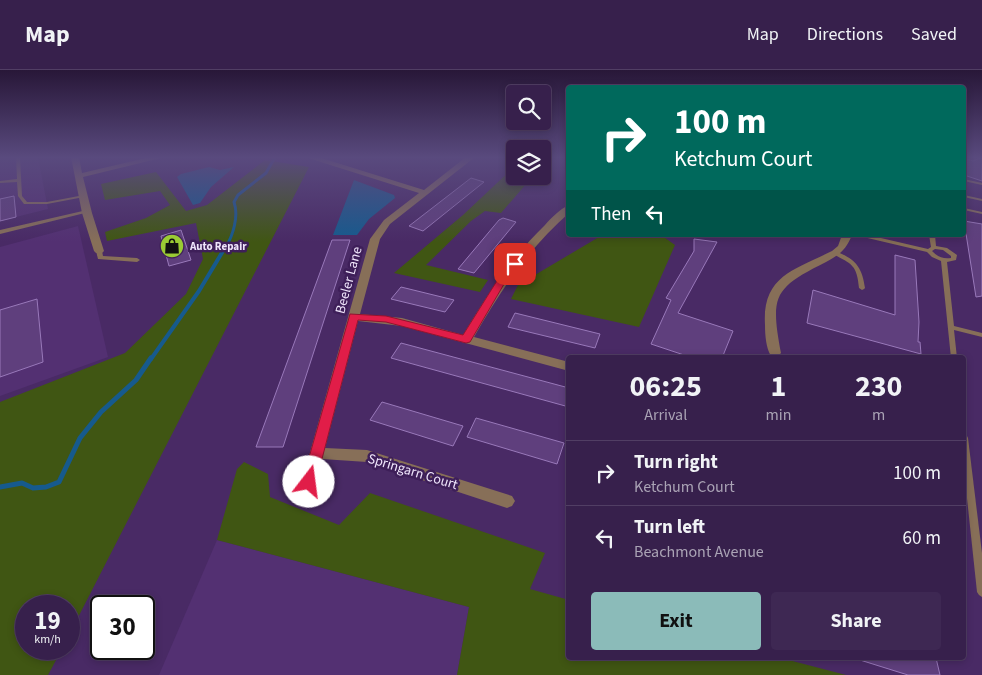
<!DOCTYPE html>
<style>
body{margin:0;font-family:"Source Sans 3",sans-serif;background:#3e2853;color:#f1f3f6;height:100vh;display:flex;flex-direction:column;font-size:19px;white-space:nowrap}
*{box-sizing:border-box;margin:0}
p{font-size:16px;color:#aaa3b5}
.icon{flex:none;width:28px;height:28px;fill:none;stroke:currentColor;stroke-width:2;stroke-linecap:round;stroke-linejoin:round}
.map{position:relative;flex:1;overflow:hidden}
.panel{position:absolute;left:566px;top:285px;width:400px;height:305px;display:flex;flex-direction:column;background:#37204c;border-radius:5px;box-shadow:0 2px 8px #0003,0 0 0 1px #513e64}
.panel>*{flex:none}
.hud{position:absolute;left:566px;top:15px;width:400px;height:152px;border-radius:5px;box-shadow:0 2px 8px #0003,0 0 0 1px #513e64;background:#00695c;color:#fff;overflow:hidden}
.buttons{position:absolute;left:506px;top:15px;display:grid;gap:10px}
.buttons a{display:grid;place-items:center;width:45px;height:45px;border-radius:5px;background:#37204c;box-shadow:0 2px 8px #0003,0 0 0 1px #513e64;font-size:25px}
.speed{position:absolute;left:15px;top:525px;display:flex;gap:10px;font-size:25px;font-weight:700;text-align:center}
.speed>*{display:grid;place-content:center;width:65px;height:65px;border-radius:50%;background:#37204c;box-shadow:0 2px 8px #0003,0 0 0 1px #513e64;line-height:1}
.speed small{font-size:12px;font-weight:400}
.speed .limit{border:2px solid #111;border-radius:8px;background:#fff;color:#111}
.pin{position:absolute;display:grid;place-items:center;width:42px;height:42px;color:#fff;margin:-21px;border-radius:10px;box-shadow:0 2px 8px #0006}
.me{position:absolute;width:55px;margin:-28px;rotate:15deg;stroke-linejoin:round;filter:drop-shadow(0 0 4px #0008)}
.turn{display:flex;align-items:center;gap:18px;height:105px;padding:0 25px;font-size:22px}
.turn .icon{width:65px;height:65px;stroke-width:2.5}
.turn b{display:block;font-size:35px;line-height:42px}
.then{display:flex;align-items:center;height:48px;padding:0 25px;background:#0003;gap:10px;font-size:19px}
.eta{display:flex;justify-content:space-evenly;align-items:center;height:85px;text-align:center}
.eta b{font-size:30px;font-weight:700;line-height:35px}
.action{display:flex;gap:10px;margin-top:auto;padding:10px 25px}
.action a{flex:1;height:58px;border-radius:5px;background:#8bbbb9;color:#111;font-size:20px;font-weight:700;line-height:58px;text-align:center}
.action a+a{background:#3e2853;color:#f1f3f6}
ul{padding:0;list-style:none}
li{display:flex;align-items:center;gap:15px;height:65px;padding:0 25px;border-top:1px solid #513e64}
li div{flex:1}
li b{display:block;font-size:19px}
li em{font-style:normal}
header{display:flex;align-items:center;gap:30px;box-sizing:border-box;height:70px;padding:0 25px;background:#37204c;border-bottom:1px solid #513e64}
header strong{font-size:24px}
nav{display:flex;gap:28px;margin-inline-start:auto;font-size:18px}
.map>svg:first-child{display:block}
.built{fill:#533072}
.green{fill:#405613}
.water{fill:#165a8d}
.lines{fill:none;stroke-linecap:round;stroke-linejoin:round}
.stream-far2{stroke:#165a8d;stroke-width:3}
.stream-far1{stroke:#165a8d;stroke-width:4}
.stream{stroke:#165a8d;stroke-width:5}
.building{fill:#5f3f7d;stroke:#9979ba}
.service{fill:#876f58;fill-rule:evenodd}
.minor{fill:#876f58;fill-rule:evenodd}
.route{fill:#e11d48;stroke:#92132f}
.labels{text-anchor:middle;stroke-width:5;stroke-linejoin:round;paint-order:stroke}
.far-poi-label{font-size:11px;font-weight:bold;fill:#efe5fb;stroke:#3e1f59;text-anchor:start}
.street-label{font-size:14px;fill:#efe5fb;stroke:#3e1f59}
</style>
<header>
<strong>Map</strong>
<nav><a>Map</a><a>Directions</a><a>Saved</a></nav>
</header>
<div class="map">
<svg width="982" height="605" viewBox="0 0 982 605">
<rect width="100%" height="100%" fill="#492a65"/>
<g class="built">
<polygon points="0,87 38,87 48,139 0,151"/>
<polygon points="78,156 108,287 0,326 0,177"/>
<polygon points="217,470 469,537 457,605 159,605"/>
</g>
<g class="green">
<polygon points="265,90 309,97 69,565 69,536 26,536 26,579 62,579 48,605 0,605 0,332 125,283 186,224 203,189 196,153 107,171 105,162 146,148 170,135 160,121 105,130 101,114 156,102 186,141 207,135"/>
<polygon points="515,96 515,106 533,106 501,143 485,141 471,151 426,195 488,210 480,222 394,203 463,145"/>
<polygon points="627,165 661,165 675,175 639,257 511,229 518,215 599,167"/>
<polygon points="244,392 268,404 270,427 339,455 370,423 545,483 530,519 569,530 569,588 781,588 846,605 457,605 469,537 217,470 237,399"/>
</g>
<g class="water">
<polygon points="209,97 220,100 234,97 211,117 200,133 193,135 177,107 181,104"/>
<polygon points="354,110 394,125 395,128 369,149 357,165 333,165"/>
</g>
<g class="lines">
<path class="stream-far2" d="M226 177C233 165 239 146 234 132L238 125 266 103 275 87"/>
<polyline class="stream-far1" points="151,289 199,221 226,176"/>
<polyline class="stream" points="0,417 22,413 33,418 46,417 59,412 80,368 101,342 136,310 151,288"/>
</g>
<g class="building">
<polygon points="982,87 982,111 964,105 964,88 973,91"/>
<polygon points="471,108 484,112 423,161 409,156"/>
<polygon points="14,126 16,147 0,151 0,129"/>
<polygon points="503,148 516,152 474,203 458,199 499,150"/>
<polygon points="964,151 982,154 982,226 976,227"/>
<polygon points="181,160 191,190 169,196 161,166"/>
<polygon points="694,169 717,172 678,243 733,261 722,288 693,288 651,274 671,230 666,228 694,181"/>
<polygon points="332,170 350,170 283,377 256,377"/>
<polygon points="895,185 915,190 919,252 918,272 920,272 921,284 807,253 813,220 895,245"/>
<polygon points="401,217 454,230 445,242 391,229"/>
<polygon points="37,229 43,292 0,307 0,240"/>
<polygon points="515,243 600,264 595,278 508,257"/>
<polygon points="401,273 569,318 569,337 391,288"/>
<polygon points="382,332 463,356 453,376 370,350"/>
<polygon points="476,348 564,373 557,394 467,367"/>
<polygon points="861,588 936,588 940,605 908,605 860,590"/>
</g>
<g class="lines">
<g class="service">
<polygon points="16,87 20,87 22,126 27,132 47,132 84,125 86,126 84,127 47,134 24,134 18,126 17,112 0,113 0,111 17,109"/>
<polygon points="964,109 982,113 982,115 964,111"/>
<polygon points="964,125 982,129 982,131 964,127"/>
<polygon points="964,138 982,142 982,144 964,140"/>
<polygon points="87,140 89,141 89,142 0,164 0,160"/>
<path d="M858 165H868L928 179 931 177 929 165H935L936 176 947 178 957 185 956 190 947 192 954 256 982 263V267L954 260 957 288H951L941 191 932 187 927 182 859 166ZM935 179 943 180 951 186V188C943 189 938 187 932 181Z"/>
<polygon points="99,179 102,181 103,186 137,188 140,190 137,192 98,189 96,181"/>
<path d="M835 181C855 189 862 196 865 218L864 219 862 220 859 218C857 195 852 194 833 184V182Z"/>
<polygon points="773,281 777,281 786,288 777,288 775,286 774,288 766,288"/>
<polygon points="964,365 967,366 968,368 982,483 982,527 979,525 977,522 964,400"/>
</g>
<g class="minor">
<polygon points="71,87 79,87 82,103 150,87 165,87 83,107 92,143 104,181 102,183 96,183 94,181 82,143"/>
<path d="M305 87H318L424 120 466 87H475L390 154 380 169 360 244 402 248 463 265C487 225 512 187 545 155 551 148 560 139 569 135V143C529 178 500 221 474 267L569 292V301L402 256 358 251 325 378 367 380 512 426 515 431 512 436 507 438 367 392 322 389 314 416 309 417 304 416 302 411 370 169 384 150 419 123Z"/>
<path d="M842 165H852C846 180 839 185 826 192 774 218 770 225 781 283L775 287 771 286C766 278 765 265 765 255 762 206 794 200 832 181L838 176Z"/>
</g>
</g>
<linearGradient id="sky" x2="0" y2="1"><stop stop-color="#281738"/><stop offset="0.51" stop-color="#594a7e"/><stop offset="1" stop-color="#594a7e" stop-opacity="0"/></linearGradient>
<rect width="982" height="172" fill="url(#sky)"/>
<polygon class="route" points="515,191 519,194 507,209 470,272 466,273 386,252 358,250 316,412 314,416 304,416 302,412 350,244 386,246 463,265 500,206"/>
<defs>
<g id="shop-disc" transform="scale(1.25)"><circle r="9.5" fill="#9acb34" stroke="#3e1f59"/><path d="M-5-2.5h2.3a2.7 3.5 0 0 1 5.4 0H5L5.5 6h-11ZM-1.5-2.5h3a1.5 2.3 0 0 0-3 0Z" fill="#111"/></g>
</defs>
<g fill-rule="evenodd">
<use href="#shop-disc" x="172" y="176"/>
</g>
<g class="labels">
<g class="far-poi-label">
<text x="190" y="180">Auto Repair</text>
</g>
<g class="street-label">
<text transform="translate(348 210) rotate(-75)" y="5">Beeler Lane</text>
<text transform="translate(413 401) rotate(17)" y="5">Springarn Court</text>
</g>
</g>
</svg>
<div class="buttons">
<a><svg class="icon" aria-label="search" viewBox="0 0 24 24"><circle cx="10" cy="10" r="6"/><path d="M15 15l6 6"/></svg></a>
<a><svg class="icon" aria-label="layers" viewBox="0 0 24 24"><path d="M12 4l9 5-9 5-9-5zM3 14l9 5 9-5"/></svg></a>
</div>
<div class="speed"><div>19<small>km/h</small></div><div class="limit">30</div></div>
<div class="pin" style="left:515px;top:194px;background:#d93025"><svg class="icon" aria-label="arrive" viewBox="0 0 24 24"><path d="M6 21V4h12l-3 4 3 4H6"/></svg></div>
<svg class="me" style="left:309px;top:412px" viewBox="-20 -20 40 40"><circle r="19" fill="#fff"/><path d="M0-13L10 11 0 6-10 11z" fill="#e11d48"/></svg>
<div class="hud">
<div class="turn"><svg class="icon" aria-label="right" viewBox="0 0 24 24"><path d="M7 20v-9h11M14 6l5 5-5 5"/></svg><div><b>100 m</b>Ketchum Court</div></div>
<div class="then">Then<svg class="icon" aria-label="left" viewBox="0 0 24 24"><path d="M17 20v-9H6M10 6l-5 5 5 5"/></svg></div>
</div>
<section class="panel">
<div class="eta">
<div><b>06:25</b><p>Arrival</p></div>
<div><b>1</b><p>min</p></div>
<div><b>230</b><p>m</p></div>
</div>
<ul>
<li><svg class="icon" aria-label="right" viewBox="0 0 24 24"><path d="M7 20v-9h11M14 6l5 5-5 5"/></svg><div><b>Turn right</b><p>Ketchum Court</p></div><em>100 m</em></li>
<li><svg class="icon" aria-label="left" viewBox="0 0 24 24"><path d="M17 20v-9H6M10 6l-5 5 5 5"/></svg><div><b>Turn left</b><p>Beachmont Avenue</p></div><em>60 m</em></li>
</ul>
<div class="action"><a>Exit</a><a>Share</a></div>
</section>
</div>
